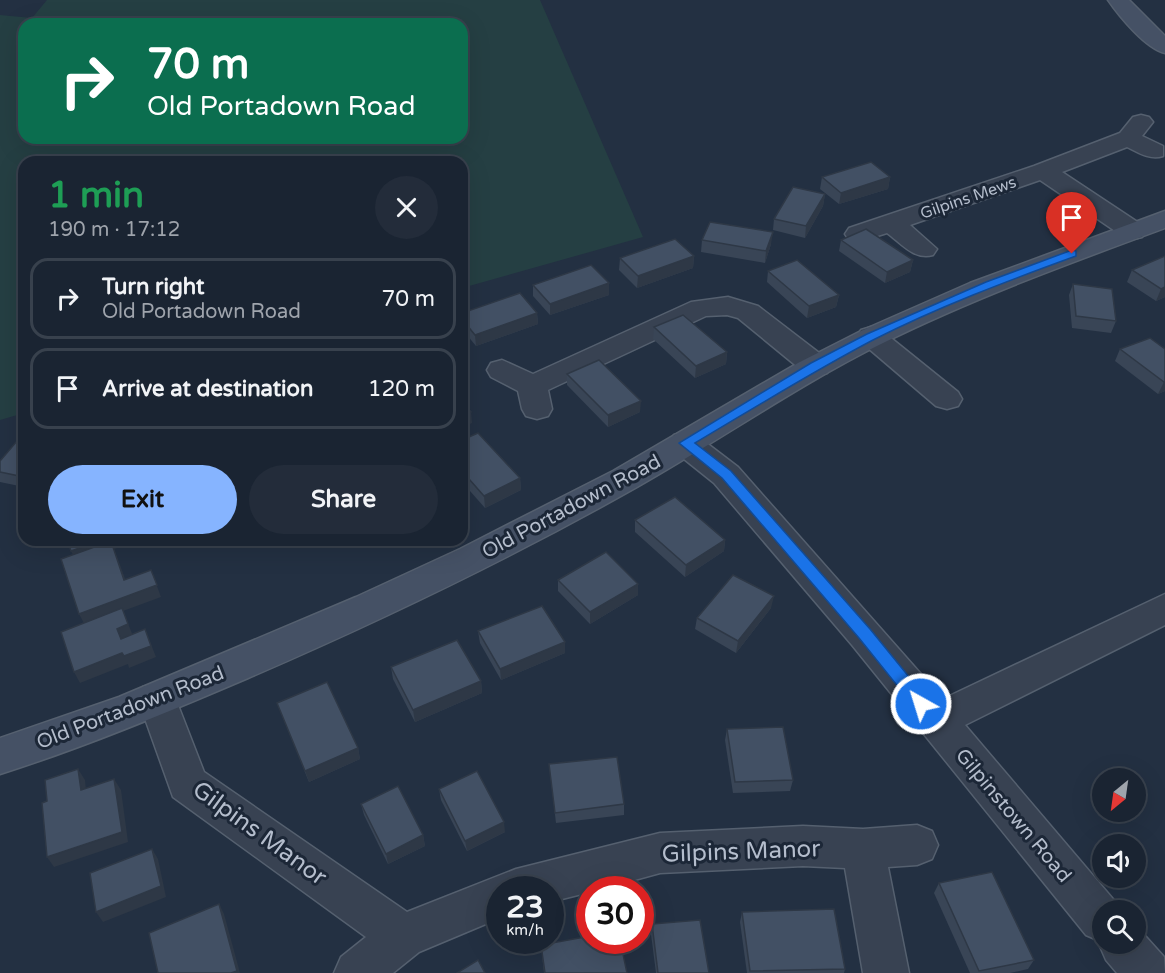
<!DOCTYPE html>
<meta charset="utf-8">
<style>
body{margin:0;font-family:"Varela Round",sans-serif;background:#232c3a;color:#f1f3f6;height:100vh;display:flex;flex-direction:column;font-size:22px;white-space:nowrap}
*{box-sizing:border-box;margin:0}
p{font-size:20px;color:#9fa4ac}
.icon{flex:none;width:33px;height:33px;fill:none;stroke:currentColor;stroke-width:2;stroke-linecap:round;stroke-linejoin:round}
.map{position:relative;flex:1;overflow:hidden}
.panel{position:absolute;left:18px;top:156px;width:450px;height:390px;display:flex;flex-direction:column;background:#1a2432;border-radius:18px;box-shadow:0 6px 24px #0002,0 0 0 2px #38414d}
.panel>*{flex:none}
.guide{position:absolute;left:18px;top:18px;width:450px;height:126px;border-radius:18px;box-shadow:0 6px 24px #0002,0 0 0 2px #38414d;background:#0b6e4f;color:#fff;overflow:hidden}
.needle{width:39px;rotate:209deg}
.buttons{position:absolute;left:1092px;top:768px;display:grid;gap:12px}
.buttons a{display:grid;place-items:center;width:54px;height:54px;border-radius:50%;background:#1a2432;box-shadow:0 6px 24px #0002,0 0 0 2px #38414d;font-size:30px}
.speed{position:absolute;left:486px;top:876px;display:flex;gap:12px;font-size:30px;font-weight:700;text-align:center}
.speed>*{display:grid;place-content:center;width:78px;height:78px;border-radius:50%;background:#1a2432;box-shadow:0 6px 24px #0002,0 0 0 2px #38414d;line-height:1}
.speed small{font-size:15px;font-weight:400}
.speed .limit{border:9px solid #d22;background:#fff;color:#111}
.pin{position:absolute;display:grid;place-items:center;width:51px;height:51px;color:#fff;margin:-62px -26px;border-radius:50% 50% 50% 0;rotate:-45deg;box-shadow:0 0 6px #0007}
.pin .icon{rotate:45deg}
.me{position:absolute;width:66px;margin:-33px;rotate:321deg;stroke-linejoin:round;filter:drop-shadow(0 0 4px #0008)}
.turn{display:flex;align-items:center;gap:21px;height:126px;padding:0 30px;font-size:27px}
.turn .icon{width:78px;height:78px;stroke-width:2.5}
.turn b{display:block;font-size:42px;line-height:51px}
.round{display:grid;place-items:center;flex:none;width:63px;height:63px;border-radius:32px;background:#232c3a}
.headline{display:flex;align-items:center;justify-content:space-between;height:102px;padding:0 30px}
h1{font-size:36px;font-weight:700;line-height:45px;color:#1e9e55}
.action{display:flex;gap:12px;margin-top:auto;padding:12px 30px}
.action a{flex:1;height:69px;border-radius:36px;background:#86b4ff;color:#111;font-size:24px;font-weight:700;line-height:69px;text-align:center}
.action a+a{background:#232c3a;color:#f1f3f6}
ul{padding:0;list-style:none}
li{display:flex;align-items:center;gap:18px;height:81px;margin:0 12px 9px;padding:0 18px;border:3px solid #38414d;border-radius:18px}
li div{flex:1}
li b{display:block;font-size:22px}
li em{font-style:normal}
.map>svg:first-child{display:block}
.green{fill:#253f43;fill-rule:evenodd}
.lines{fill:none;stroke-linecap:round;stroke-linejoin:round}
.street-casing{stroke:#55606f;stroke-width:3}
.secondary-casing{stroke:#55606f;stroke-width:3}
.street{fill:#384252;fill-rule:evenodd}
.secondary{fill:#455165;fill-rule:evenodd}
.wall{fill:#394556}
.shaded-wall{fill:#2e3846}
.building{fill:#425064;stroke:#2e3846;stroke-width:1.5}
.route{fill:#1a73e8;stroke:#114b97;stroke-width:1.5}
.labels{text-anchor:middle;stroke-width:6;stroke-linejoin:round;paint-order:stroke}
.far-street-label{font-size:16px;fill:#b4bdcc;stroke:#1c2737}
.street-label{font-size:20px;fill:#b4bdcc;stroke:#1c2737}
.near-street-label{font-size:24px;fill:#b4bdcc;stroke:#1c2737}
</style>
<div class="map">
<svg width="1165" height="973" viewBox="0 0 1165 973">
<rect width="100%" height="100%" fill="#233042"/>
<path class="green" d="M47 0H540L643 237 462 288V162H24V413L0 420V15L32 18ZM24 24H462V138H24Z"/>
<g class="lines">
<g class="street-casing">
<g id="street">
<path d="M1141 115 1149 117 1153 122 1142 136 1163 146V156C1150 160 1139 153 1127 147L1062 172 1142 225 1146 231 1142 237 1133 239 1124 237 1040 180 910 225 937 249 933 255C914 260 902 244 887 233L858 242 849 240 845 234 849 228 1034 166 1120 133 1133 117Z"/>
<polygon points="728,297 758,306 827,359 831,366 827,373 816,376 805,373 738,318 727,315 706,316 548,390 552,409 548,416 537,419 526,416 522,409 518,391 491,377 487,370 491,363 502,360 533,374 691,302"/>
<polygon points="871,327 881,330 958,392 962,399 958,406 947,409 936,406 861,342 857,336 861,330"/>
<polygon points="685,432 696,435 738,467 943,699 1165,594 1165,625 965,725 1118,905 1120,910 1102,910 1102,944 1136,944 1136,927 1138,928 1164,957 1165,973 1117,973 1106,960 1099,944 1100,941 1086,935 852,645 714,483 674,451 669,443 674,435"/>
<polygon points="157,683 171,687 204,772 407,912 516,869 660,833 803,826 863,829 917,825 932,831 938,845 932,859 917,865 888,867 909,973 863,973 845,868 803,866 660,873 598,890 590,890 590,892 550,902 550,890 500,890 500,918 419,952 393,973 334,973 341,957 366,937 173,797 138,699 143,687"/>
</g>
</g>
<g class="secondary-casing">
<g id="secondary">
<path d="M1108 0H1129L1165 36V53C1146 49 1119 16 1108 0Z"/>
<path d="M1165 211V228C1070 263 974 298 883 343 798 385 720 440 637 487 511 558 380 621 248 678 166 713 85 747 0 774V738L119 697 356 597 460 549 613 471 798 363 861 331 970 283Z"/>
</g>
</g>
<use href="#street" class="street"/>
<use href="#secondary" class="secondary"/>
</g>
<g class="wall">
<polygon points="822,177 890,177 888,189 839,204 820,189"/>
<polygon points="825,194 823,206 805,238 773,230 774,219"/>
<polygon points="702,240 771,244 765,263 701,252"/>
<polygon points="841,240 913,260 910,272 885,283 839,251"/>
<polygon points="694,256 693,268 637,288 619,270 620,258"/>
<polygon points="1165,256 1165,297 1156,301 1127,282 1132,270"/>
<polygon points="768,271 839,295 836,307 807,318 767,282"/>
<polygon points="609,283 609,295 550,315 533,296 533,285"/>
<polygon points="1073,284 1116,321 1111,333 1072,328 1069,295"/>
<polygon points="462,313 537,313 538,324 476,346 462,329"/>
<polygon points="654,327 727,352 726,364 695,378 653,339"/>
<polygon points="1120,349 1165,349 1165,391 1158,394 1115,361"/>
<polygon points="567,374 640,412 608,427 567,385"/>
<polygon points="462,440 520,478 521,490 485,508 462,482"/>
<polygon points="24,443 24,487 0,482 0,461"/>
<polygon points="635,520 725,540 724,551 685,577 635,532"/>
<polygon points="184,540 289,540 289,544 186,545"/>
<polygon points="558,580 638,584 638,595 590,624 558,591"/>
<polygon points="771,608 736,653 695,629 697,618"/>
<polygon points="478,631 565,642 565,653 501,680 480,643"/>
<polygon points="391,667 481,681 482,693 415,722 393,679"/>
<polygon points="277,703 358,748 360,759 309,782"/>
<polygon points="727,729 793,780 790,791 733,793 725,740"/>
<polygon points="549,764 624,804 624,815 556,823"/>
<polygon points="439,789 505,832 467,851 441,800"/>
<polygon points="361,804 423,835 425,846 388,864 364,815"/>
<polygon points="939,883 1034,960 1028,969 1010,973 970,973 934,893"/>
<polygon points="742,912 845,969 844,973 747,973 740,922"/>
<polygon points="652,924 709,973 656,973 651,934"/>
<polygon points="541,945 627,973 544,973"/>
</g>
<g class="shaded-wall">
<polygon points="890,177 888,189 839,204 841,193"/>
<polygon points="825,194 823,206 805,238 806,226"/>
<polygon points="773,232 771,244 765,263 766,251"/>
<polygon points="694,256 693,268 637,288 638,276"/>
<polygon points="913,260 910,272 885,283 887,272"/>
<polygon points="609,283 609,295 550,315 550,304"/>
<polygon points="1165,287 1165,297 1156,301 1161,289"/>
<polygon points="839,295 836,307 807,318 809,306"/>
<polygon points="537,313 538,324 476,346 475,335"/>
<polygon points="727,352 726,364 695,378 696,366"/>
<polygon points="1164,382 1165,382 1165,391 1158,394"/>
<polygon points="641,401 640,412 608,427 608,415"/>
<polygon points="471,412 472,423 462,428 462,415"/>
<polygon points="520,478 521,490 485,508 484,496"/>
<polygon points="102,540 120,540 123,546 114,549 130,592 77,563 71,551"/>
<polygon points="725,540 724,551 685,577 686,565"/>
<polygon points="151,570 161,597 123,611 133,636 121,639 85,625 79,614"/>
<polygon points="638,584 638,595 590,624 590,612"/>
<polygon points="774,596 771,608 736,653 738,641"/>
<polygon points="145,629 156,657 129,668 128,664 80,683 74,672"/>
<polygon points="565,642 565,653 501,680 500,669"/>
<polygon points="481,681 482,693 415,722 413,710"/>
<polygon points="358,748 360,759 309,782 305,771"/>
<polygon points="78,769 85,780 87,801 81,790"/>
<polygon points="114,779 121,790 128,842 54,867 47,857"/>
<polygon points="504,822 505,832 467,851 465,841"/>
<polygon points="423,835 425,846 388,864 386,854"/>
<polygon points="152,849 158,859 166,897 103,922 96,912"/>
<polygon points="219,904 224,914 240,973 231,973"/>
</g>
<g class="building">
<polygon points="871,162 890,177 841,193 822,177"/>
<polygon points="793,187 825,194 806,226 774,219"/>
<polygon points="710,222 773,232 766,251 702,240"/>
<polygon points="866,229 913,260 887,272 841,240"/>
<polygon points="675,239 694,256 638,276 620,258"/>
<polygon points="1165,256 1165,287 1161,289 1132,270"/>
<polygon points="797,260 839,295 809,306 768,271"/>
<polygon points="591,265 609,283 550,304 533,285"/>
<polygon points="1073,284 1112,289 1116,321 1076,316"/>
<polygon points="520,293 537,313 475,335 462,319 462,313"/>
<polygon points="683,315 727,352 696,366 654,327"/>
<polygon points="1150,338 1165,349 1165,382 1164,382 1120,349"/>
<polygon points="599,360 641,401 608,415 567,374"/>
<polygon points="462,402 471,412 462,415"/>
<polygon points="478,433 520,478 484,496 462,471 462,440"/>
<polygon points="17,441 24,443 24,477 0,472 0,461"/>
<polygon points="675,497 725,540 686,565 635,520"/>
<polygon points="67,540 102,540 71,551"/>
<polygon points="111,541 124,580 151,570 157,585 79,614 61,559"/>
<polygon points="606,552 638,584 590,612 558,580"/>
<polygon points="733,575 774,596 738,641 697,618"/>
<polygon points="542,606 565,642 500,669 478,631"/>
<polygon points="122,608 128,624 117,629 121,639 145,629 151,646 124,656 122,653 74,672 61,632"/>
<polygon points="457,640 481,681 413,710 391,667"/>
<polygon points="327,682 358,748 305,771 277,703"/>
<polygon points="783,727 793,780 735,782 727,729"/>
<polygon points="617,757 624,804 555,813 549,764"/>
<polygon points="78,769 81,790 114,779 122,832 47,857 42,803 47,801 45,780"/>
<polygon points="477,771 504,822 465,841 439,789"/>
<polygon points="398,786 423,835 386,854 361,804"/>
<polygon points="152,849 161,886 96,912 90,873"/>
<polygon points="992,872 1034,960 979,971 939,883"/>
<polygon points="219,904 237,971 231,973 158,973 149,933"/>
<polygon points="834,909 845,969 750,971 742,912"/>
<polygon points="700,920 709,973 658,973 652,924"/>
<polygon points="590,936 590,940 620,940 627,973 545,973 541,945"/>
<polygon points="478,960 485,973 457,973"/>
</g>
<path class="route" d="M1072 250 1076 251V256C1007 281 938 307 873 340 812 372 754 408 695 443L731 471 870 629 927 699 929 704 927 709 921 711 916 709 859 638 722 478 679 443 811 363 867 334 986 282Z"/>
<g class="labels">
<g class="far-street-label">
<text transform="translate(968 197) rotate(-19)" y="6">Gilpins Mews</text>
</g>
<g class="street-label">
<text transform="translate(571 506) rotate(-28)" y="7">Old Portadown Road</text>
<text transform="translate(130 707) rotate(-21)" y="7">Old Portadown Road</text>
<text transform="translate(1014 815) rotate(50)" y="7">Gilpinstown Road</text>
</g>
<g class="near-street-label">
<text transform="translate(260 833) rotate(36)" y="8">Gilpins Manor</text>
<text transform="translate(741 851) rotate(-2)" y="8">Gilpins Manor</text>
</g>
</g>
</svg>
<div class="buttons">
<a><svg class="needle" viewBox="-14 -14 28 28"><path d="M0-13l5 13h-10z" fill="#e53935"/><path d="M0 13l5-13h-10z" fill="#9fa4ac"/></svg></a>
<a><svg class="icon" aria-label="sound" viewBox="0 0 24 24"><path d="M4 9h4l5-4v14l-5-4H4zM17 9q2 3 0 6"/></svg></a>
<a><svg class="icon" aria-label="search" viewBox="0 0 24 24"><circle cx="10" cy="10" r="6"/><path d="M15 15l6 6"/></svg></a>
</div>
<div class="speed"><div>23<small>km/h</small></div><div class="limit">30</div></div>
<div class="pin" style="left:1072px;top:254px;background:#d93025"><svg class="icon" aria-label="arrive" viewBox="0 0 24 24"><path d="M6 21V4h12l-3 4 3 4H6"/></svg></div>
<svg class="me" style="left:921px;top:704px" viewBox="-20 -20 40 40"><circle r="17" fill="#1a73e8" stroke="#fff" stroke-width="3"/><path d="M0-11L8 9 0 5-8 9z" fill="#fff"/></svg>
<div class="guide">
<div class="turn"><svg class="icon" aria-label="right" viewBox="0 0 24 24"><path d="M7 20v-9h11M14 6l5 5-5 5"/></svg><div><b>70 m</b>Old Portadown Road</div></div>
</div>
<section class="panel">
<div class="headline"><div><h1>1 min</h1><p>190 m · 17:12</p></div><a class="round"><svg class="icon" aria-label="close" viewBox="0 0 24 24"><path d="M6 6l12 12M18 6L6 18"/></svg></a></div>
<ul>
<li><svg class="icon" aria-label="right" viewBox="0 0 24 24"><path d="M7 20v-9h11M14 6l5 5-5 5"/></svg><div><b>Turn right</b><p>Old Portadown Road</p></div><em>70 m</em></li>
<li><svg class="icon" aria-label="arrive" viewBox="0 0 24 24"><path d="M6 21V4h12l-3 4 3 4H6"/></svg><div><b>Arrive at destination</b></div><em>120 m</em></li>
</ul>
<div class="action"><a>Exit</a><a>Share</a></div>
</section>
</div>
